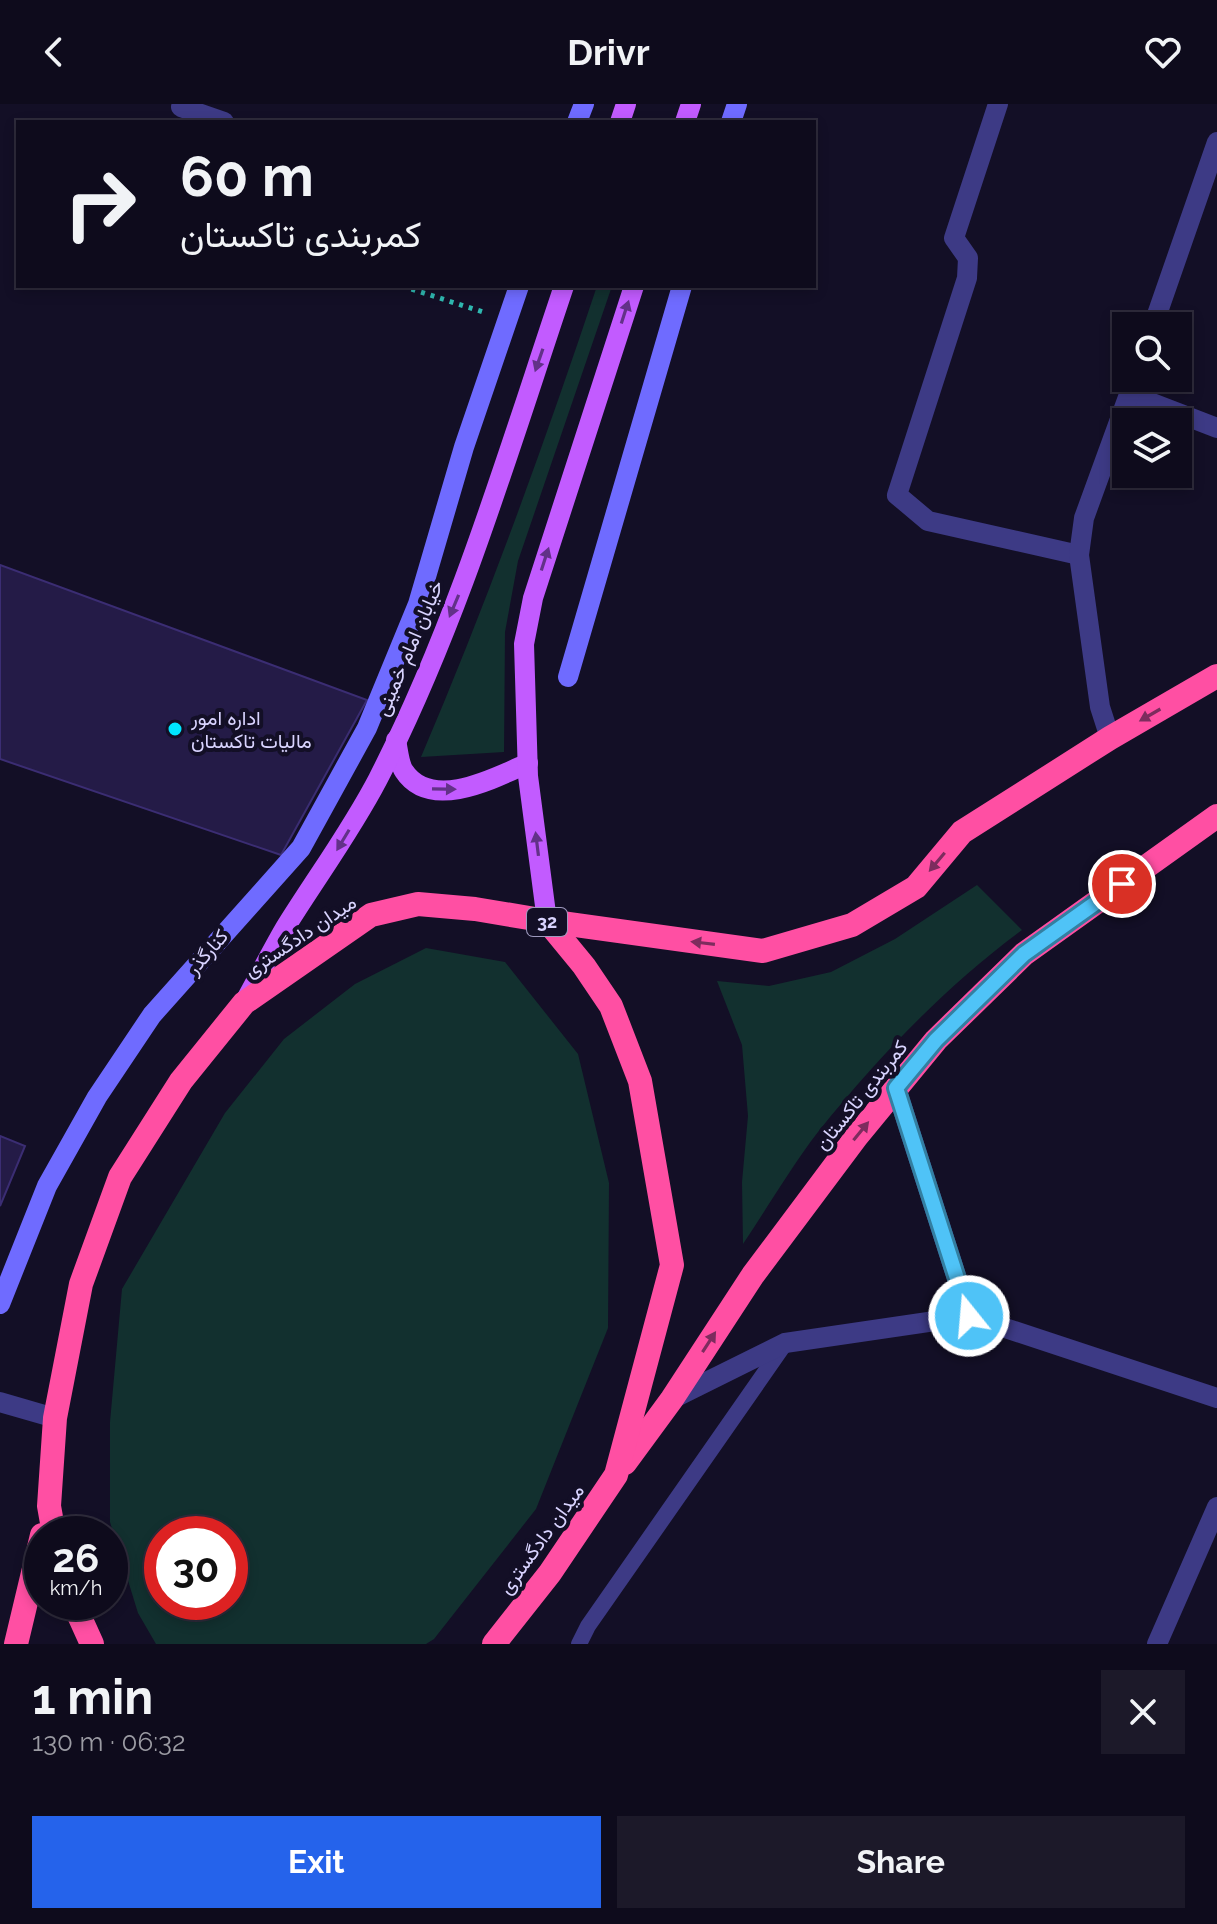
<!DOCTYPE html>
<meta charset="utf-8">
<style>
body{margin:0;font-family:Raleway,Vazirmatn,sans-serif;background:#1c1929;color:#f1f3f6;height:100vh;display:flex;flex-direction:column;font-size:30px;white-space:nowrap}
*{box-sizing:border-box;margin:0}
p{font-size:26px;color:#9b9ba3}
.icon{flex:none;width:44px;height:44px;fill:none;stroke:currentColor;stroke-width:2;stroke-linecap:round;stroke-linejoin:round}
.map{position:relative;height:1540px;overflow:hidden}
.sheet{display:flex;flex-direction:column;background:#0e0b1c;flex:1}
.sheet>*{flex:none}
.guide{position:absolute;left:16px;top:16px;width:800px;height:168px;border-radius:0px;box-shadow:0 4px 12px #0003,0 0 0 2px #2e2b3b;background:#0e0b1c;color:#f1f3f6;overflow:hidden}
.controls{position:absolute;left:1112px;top:208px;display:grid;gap:16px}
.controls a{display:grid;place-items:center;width:80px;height:80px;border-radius:0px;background:#0e0b1c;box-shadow:0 4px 12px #0003,0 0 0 2px #2e2b3b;font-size:40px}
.speed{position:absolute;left:24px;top:1412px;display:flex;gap:16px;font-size:40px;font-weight:700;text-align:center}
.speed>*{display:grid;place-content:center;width:104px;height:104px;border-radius:50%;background:#0e0b1c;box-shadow:0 4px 12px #0003,0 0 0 2px #2e2b3b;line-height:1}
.speed small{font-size:20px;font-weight:400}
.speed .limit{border:12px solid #d22;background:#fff;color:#111}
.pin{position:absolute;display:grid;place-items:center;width:68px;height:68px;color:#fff;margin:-34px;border:4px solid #fff;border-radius:50%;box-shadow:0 2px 8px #0007}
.me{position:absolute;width:88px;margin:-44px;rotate:343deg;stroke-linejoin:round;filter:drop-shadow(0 0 6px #0008)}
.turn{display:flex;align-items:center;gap:28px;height:168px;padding:0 32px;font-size:36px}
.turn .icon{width:104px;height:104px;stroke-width:2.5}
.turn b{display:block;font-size:56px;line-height:68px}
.round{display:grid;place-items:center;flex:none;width:84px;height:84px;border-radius:0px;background:#1c1929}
.summary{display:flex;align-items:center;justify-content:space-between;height:136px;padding:0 32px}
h1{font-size:48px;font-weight:700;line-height:60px}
.action{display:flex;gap:16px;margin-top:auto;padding:16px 32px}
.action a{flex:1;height:92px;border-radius:0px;background:#2563eb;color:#fff;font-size:32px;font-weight:700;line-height:92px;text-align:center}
.action a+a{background:#1c1929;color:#f1f3f6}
header{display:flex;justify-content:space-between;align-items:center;height:104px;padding:0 32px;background:#0e0b1c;font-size:36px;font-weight:700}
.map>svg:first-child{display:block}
.green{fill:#12302f;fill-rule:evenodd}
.building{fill:#241b47;stroke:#3b2d73;stroke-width:2}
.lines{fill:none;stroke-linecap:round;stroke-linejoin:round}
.path{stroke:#2fb8b0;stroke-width:5;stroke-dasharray:4 6;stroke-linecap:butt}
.lane{stroke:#3d3a85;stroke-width:16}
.street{stroke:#3d3a85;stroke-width:20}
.secondary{stroke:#6f6bff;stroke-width:20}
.primary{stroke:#c25bff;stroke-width:20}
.highway{stroke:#ff4fa3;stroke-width:24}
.oneway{fill:#623188}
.oneway2{fill:#7d2c5e}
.route-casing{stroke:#337fa1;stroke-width:20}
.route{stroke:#4fc3f7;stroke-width:14}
.poi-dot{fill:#00e5ff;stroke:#130f26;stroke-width:3}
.labels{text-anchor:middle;stroke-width:8;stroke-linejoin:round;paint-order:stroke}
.shield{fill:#130f26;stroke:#9e99be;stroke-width:2}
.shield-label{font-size:18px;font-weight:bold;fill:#d9d4ff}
.street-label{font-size:20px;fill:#d9d4ff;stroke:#130f26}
.poi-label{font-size:20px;fill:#d9d4ff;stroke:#130f26;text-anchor:start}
</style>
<header><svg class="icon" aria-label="back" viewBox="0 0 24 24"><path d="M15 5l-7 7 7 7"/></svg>Drivr<svg class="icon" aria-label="heart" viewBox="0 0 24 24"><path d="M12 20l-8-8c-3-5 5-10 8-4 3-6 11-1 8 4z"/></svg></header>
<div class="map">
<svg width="1217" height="1540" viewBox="0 0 1217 1540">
<rect width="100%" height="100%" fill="#130f26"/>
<g class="green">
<path d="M597 182H612L518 457 505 528 504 648 421 653C487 498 544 341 597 182Z"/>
<path d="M977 781 1022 826C945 883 878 953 818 1028 791 1063 768 1103 743 1140L742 1078 748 1012 742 941 717 877 769 882 831 868 895 835Z"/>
<path d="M426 844 505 858 578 950 609 1079 608 1224 536 1405 434 1535 426 1540H156L138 1509 110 1418V1318L122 1185 225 1009 284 935 355 880ZM162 1430H230V1498H162Z"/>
</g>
<g class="building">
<polygon points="0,461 367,596 281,751 0,655"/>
<polygon points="0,1032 25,1042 0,1102"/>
</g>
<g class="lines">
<polyline class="path" points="402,182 486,209"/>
<polyline class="lane" points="579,1540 588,1522 784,1241"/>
<g class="street">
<polyline points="998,0 954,134 968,154 967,174 897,391 928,417 1079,451"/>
<polyline points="181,3 224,18"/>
<polyline points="1153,222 1217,38"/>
<polyline points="1129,290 1217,324"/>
<polyline points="1110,634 1100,603 1079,451 1084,414 1135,274"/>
<polyline points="896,984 969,1212"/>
<polyline points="672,1295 785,1239 969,1212 1217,1294"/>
<polyline points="0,1298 55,1314"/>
<polyline points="1157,1540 1217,1403"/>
</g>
<g class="secondary">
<polyline points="577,18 584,0"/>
<polyline points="731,18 737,0"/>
<polyline points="568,573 682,182"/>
<polyline points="0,1200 47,1082 97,993 152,911 301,744 367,624 418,500 464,343 519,182"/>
</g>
<g class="primary">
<polyline points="620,18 626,0"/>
<polyline points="685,18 691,0"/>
<path d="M396 636C398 645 399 660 404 667 431 708 495 674 528 659"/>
<polyline points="547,817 528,672 524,540 533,494 634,182"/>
<path d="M244 899C258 874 271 848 285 824 316 774 351 727 378 675 458 519 508 348 564 182"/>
</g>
<g class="highway">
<polyline points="547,817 763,847 852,821 916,783 962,728 1110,634 1217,572"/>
<polyline points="625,1359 672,1295 753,1171 857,1032 936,936 1024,850 1217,712"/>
<polyline points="54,1430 49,1402 55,1314 81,1180 120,1073 181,977 244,899 371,811 418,800 475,805 547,817 584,862 611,902 640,977 672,1161 616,1371 550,1469 494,1540"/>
<polyline points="73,1498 92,1540"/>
<polyline points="16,1540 42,1431"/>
</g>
</g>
<defs><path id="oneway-solid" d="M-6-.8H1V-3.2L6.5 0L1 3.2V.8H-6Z" transform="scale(2)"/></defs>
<g class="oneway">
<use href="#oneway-solid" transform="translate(625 208) rotate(-72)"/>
<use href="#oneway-solid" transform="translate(539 256) rotate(109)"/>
<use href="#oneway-solid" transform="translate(545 455) rotate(-72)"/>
<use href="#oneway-solid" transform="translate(454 502) rotate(113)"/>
<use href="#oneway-solid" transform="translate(444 685) rotate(1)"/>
<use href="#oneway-solid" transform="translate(343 736) rotate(121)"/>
<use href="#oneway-solid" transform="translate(537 740) rotate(-97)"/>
</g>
<g class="oneway2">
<use href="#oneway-solid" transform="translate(1150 611) rotate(150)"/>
<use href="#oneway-solid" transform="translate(937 758) rotate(130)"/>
<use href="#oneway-solid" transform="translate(703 839) rotate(-173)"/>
<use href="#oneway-solid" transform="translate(861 1027) rotate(-51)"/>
<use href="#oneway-solid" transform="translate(709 1238) rotate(-57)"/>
</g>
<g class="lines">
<g class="route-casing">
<polyline id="route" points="969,1212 896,984 936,936 1024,850 1122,780"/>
</g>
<use href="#route" class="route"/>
</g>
<circle class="poi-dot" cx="175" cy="625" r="8"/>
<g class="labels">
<rect class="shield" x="527" y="804" width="40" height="28" rx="6"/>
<g class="shield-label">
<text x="547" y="824">32</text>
</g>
<g class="street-label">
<text transform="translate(409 544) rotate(-67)" y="7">خیابان امام خمینی</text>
<text transform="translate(300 832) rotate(-34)" y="7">میدان دادگستری</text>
<text transform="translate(207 848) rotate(-49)" y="7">کنارگذر</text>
<text transform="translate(861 991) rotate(-51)" y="7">کمربندی تاکستان</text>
<text transform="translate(541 1435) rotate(-54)" y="7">میدان دادگستری</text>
</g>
<g class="poi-label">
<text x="191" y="621">اداره امور<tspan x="191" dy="23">مالیات تاکستان</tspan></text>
</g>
</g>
</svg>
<div class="controls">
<a><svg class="icon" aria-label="search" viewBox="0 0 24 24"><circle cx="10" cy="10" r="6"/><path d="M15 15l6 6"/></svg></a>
<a><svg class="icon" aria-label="layers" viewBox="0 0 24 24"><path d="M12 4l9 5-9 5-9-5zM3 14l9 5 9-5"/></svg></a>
</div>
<div class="speed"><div>26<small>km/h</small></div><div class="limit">30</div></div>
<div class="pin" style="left:1122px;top:780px;background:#d93025"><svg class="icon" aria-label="arrive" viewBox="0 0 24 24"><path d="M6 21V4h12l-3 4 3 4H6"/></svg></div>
<svg class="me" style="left:969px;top:1212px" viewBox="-20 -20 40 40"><circle r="17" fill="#4fc3f7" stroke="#fff" stroke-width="3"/><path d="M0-11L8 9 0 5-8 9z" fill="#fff"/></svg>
<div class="guide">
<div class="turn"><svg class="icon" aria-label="right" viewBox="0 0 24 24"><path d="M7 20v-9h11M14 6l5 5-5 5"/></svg><div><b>60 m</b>کمربندی تاکستان</div></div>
</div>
</div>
<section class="sheet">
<div class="summary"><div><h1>1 min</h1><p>130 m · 06:32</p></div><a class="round"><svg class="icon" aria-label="close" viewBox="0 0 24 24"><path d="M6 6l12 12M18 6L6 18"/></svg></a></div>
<div class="action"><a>Exit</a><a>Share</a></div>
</section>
